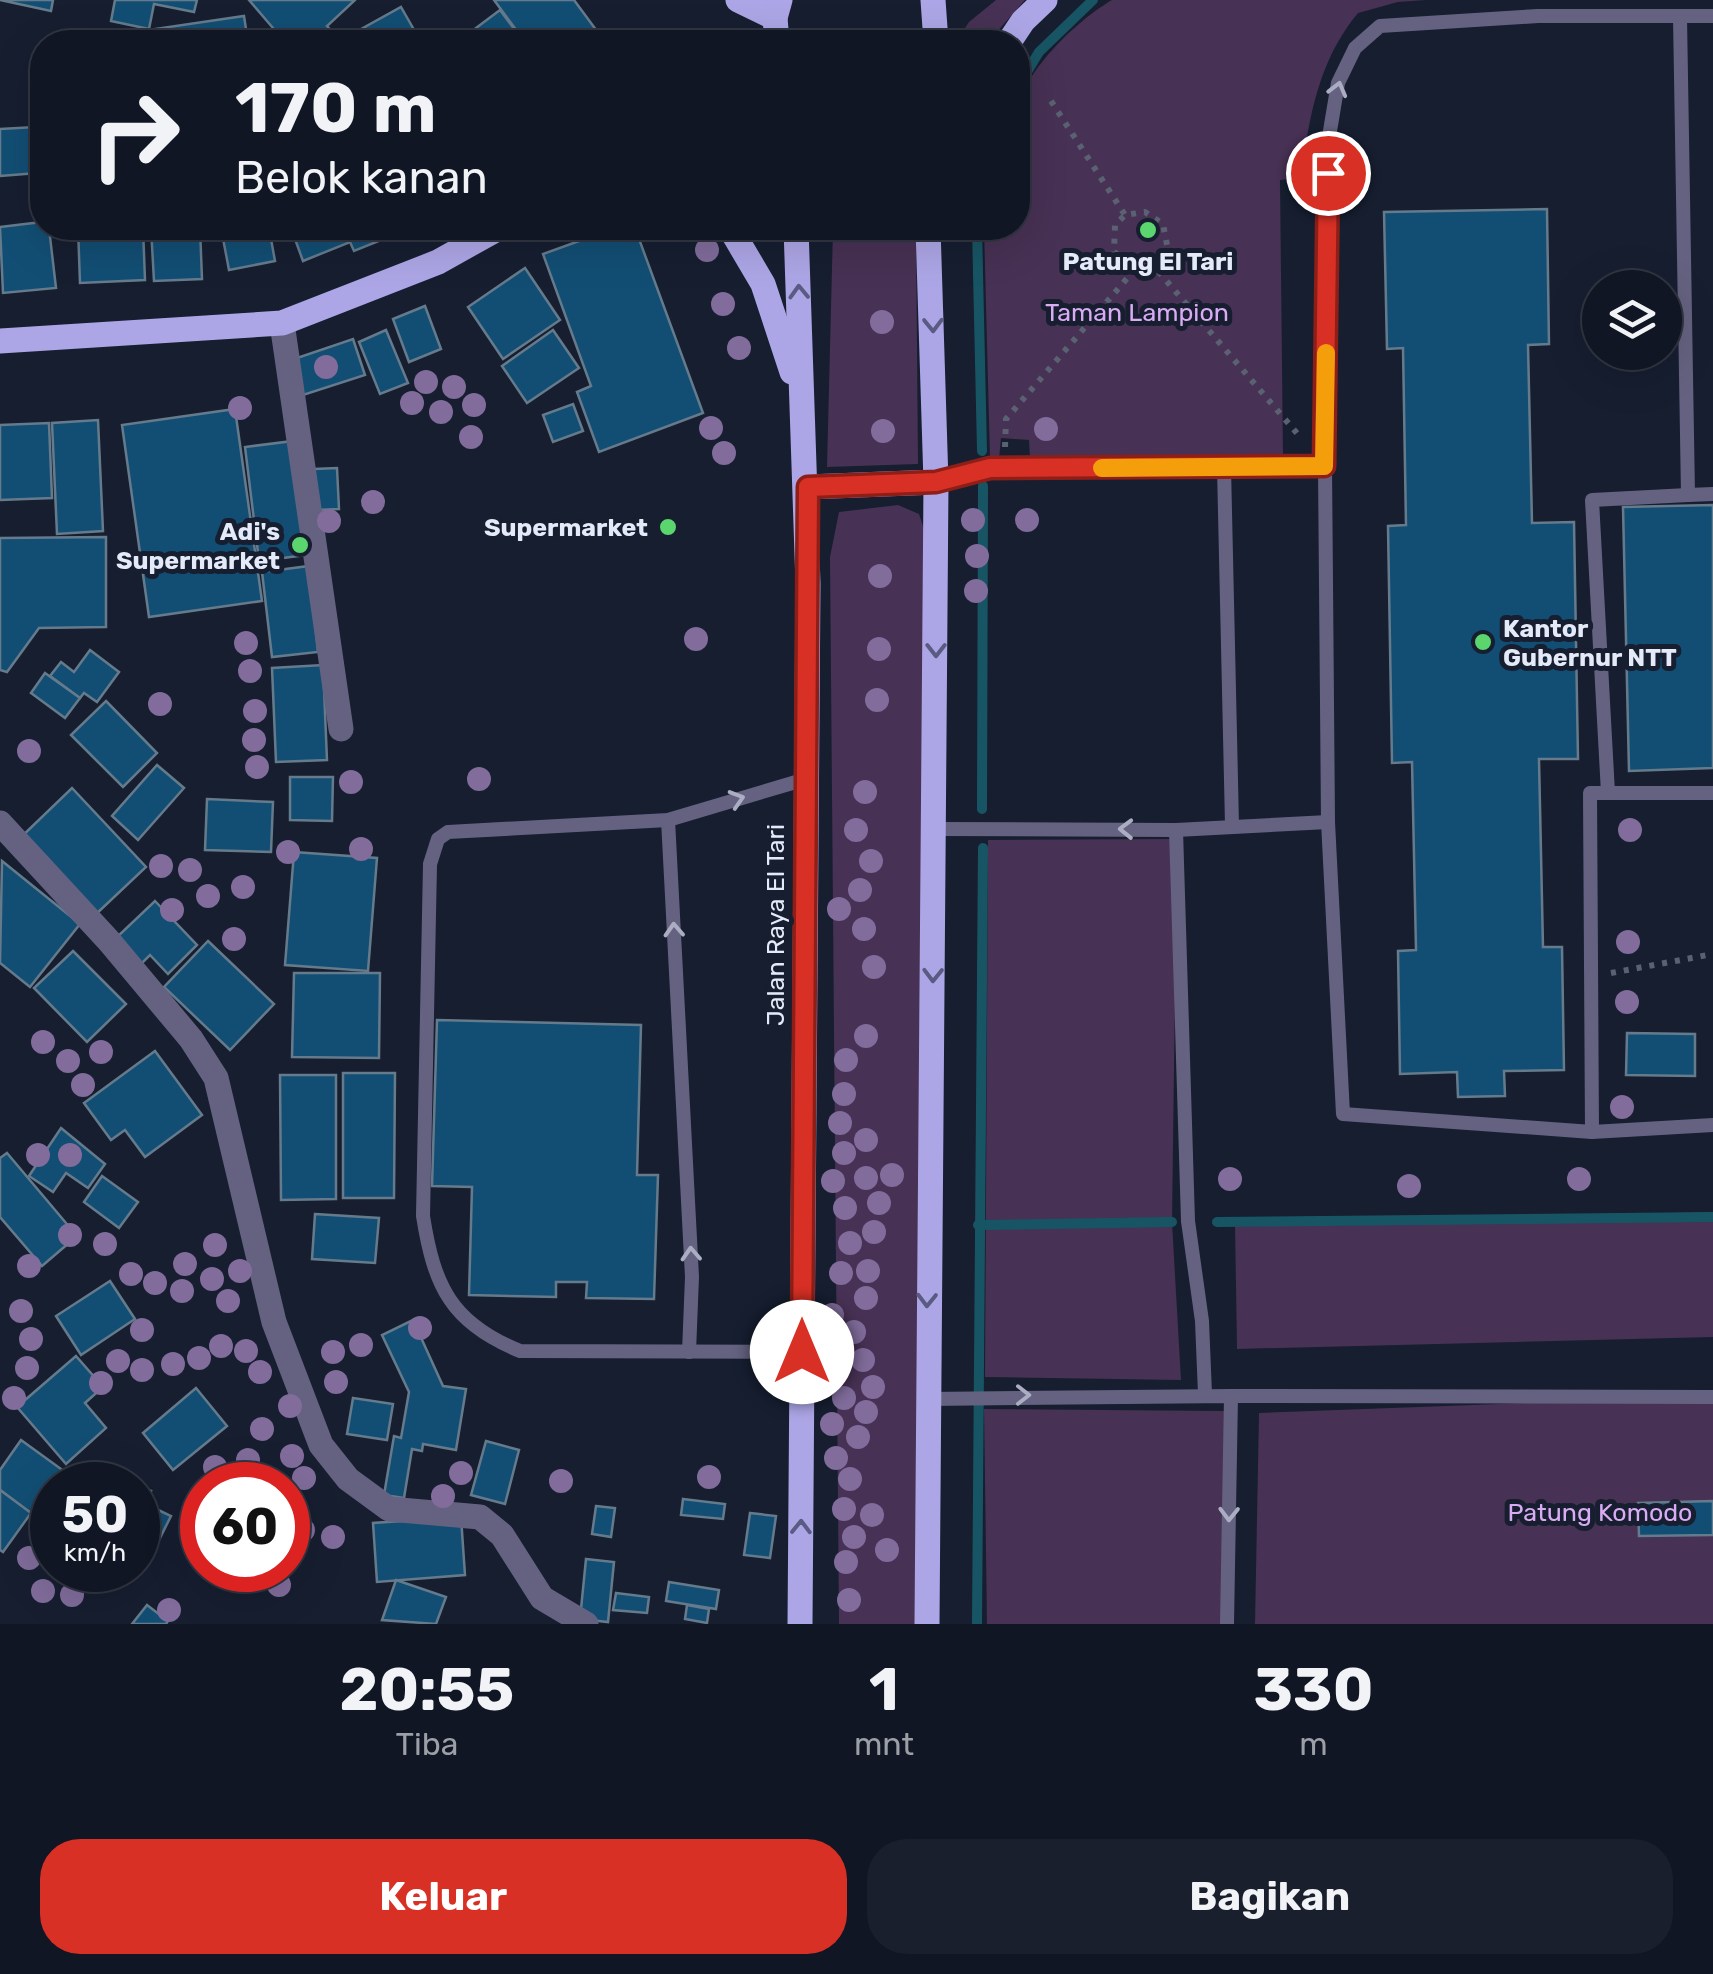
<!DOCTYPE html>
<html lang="id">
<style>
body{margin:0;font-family:Rubik,sans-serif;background:#191f2c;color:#f1f3f6;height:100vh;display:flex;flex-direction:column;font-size:38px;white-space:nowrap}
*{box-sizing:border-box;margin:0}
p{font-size:32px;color:#9c9fa6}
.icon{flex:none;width:55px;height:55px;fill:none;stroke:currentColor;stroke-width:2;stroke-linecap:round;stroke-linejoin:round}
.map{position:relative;height:1624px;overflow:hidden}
.side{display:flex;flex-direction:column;background:#101624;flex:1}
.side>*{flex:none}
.banner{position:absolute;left:30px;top:30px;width:1000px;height:210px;border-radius:40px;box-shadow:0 10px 40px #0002,0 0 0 2px #303541;background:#101624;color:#f1f3f6;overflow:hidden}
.fabs{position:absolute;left:1582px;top:270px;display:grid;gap:20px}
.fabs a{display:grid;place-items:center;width:100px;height:100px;border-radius:50%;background:#101624;box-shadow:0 10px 40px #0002,0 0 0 2px #303541;font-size:50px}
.speed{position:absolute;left:30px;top:1462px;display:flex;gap:20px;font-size:50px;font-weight:700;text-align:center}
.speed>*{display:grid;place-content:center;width:130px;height:130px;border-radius:50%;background:#101624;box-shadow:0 10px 40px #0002,0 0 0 2px #303541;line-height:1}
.speed small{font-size:25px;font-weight:400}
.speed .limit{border:15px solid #d22;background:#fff;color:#111}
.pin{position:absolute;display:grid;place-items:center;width:85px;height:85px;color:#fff;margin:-42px;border:5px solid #fff;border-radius:50%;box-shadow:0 2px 10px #0007}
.me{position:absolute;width:110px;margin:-55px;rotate:0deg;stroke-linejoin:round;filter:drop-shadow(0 0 8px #0008)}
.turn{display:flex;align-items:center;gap:35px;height:210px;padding:0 40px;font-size:45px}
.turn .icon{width:130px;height:130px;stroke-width:2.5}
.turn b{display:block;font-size:70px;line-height:85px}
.eta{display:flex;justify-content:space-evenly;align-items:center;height:170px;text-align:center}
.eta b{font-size:60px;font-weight:700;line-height:70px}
.primary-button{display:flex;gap:20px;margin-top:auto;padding:20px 40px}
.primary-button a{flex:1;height:115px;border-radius:40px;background:#d93025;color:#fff;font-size:40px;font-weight:700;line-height:115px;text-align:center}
.primary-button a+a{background:#191f2c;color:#f1f3f6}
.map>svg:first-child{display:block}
.green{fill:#473154}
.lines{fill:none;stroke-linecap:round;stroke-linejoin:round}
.stream{stroke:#185564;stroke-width:10}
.building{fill:#124e74;stroke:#657b8c;stroke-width:2.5}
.path{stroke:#5a6172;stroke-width:6;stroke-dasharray:5 8;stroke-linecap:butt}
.lane{stroke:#656281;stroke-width:14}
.street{stroke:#656281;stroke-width:25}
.primary{stroke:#ada6e6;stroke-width:25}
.tree{fill:#816c9b}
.oneway{stroke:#abadc2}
.oneway2{stroke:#5a5b82}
.route-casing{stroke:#8d1f18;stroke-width:25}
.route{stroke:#d93025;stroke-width:18}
.slow{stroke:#f59e0b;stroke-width:18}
.poi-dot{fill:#5bd56e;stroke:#161e30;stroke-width:4}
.labels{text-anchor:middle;stroke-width:10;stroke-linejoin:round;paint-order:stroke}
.poi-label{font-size:25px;font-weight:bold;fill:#e4eaf7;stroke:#161e30;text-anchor:end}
.park-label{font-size:25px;fill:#d9abf3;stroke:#161e30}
.street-label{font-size:25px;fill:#e4eaf7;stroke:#161e30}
</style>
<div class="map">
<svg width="1713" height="1624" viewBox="0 0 1713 1624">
<rect width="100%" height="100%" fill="#161e30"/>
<g class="green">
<polygon points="996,0 1025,0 988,42 956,42 969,22"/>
<path d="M1112 0H1426L1398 2 1358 13C1318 61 1309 118 1301 178L1280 180 1283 455 1030 459 1029 440 1001 438 999 459H990L984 228H1018C1018 190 1012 147 1018 110 1024 70 1079 19 1112 0Z"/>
<polygon points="833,228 916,228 918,464 827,467"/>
<polygon points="898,505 919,514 925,532 917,1624 839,1624 830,557 839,512"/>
<polygon points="1177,839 1172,1222 1181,1380 985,1377 988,840"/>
<polygon points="1713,1212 1713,1337 1237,1349 1235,1224"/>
<polygon points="1713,1396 1713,1624 1255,1624 1259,1413"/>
<polygon points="984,1409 1224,1411 1232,1624 987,1624"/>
</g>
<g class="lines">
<g class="stream">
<polyline points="1018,87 1039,52 1093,0"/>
<polyline points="977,228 982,451"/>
<polyline points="982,809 983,486"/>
<polyline points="1217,1222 1713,1217"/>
<polyline points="978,1225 1172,1222"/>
<polyline points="977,1624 983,848"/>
</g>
</g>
<g class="building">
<polygon points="0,0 53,0 51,11"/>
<polygon points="115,0 197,0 194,12 154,4 149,29 111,21"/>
<polygon points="249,0 355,0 327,26 335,35 326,42 285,42"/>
<polygon points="494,0 574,0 605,42 525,42"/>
<polygon points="401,7 421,42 347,42 345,38"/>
<polygon points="500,10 524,42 486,42 476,28"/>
<polygon points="244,16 248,42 156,42 155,29"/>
<polygon points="35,127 37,173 0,176 0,129"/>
<polygon points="1547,209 1549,344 1528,345 1532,523 1574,522 1578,759 1539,759 1543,947 1562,947 1564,1070 1504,1071 1505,1096 1458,1097 1457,1072 1400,1074 1398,951 1416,950 1412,762 1392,763 1388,526 1406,525 1403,348 1387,349 1384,212"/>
<polygon points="42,222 42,228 49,228 56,288 3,293 0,227"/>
<polygon points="78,228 143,228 145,280 80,283"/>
<polygon points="151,228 200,228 202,279 154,281"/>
<polygon points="221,228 269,228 275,261 229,270"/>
<polygon points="291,228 411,228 354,251 350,242 303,261"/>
<polygon points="615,228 635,228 703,413 599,452 577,392 591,386 543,254"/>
<polygon points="525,268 560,320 503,359 468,307"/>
<polygon points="425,306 441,349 409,362 393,319"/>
<polygon points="386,330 408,383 380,394 359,342"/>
<polygon points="553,330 579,368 527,403 502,366"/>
<polygon points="353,339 365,375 303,395 291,360"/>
<polygon points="573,404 583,431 553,442 543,415"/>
<polygon points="235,409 262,601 149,617 122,425"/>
<polygon points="98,420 103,531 57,534 52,423"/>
<polygon points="49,423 52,498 0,500 0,425"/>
<polygon points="293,441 307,555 259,561 245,447"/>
<polygon points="337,468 339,509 316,510 314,469"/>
<polygon points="1713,505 1713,768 1629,771 1623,507"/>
<polygon points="106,537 106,627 39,628 7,672 0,670 0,538"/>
<polygon points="309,566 318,652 272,657 262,572"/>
<polygon points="90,650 119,672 97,702 84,693 80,698 50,676 61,662 74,672"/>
<polygon points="323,665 327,760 276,762 272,668"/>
<polygon points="45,673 80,698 65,718 31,693"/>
<polygon points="106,701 157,753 123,787 71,735"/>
<polygon points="157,765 184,788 138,840 112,816"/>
<polygon points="290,777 333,777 332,821 290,820"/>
<polygon points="72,788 146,867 93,917 19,839"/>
<polygon points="207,799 273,802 271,852 205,850"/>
<polygon points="294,852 377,858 368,971 285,965"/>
<polygon points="2,861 80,924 30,987 0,963"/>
<polygon points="155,901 197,945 168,974 150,955 141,964 117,937"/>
<polygon points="208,941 274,1004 230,1050 164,987"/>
<polygon points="73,951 126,1004 87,1042 34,988"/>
<polygon points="294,973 380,973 379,1058 292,1057"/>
<polygon points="437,1020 641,1025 637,1175 658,1175 654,1299 586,1298 587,1282 556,1282 556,1297 469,1295 472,1187 432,1186"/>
<polygon points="1627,1033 1695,1034 1695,1076 1626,1075"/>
<polygon points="155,1051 202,1115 145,1157 125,1130 111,1140 84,1103"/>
<polygon points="343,1073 395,1073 394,1198 343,1198"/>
<polygon points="280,1075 336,1075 336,1199 281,1200"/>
<polygon points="61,1128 105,1164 88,1188 66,1173 53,1192 29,1176"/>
<polygon points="7,1153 77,1236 42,1266 0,1217 0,1158"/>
<polygon points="102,1176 138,1202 119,1228 84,1202"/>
<polygon points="315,1214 379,1218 375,1263 312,1259"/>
<polygon points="110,1281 135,1319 81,1355 56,1316"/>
<polygon points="413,1320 443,1386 466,1389 456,1450 423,1444 422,1451 412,1449 404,1498 384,1495 394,1436 401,1438 409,1392 382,1335"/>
<polygon points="76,1356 103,1387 85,1403 106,1428 66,1464 17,1407"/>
<polygon points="196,1388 227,1426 173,1470 143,1433"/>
<polygon points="353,1398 393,1404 387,1440 347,1434"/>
<polygon points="21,1440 79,1482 52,1485 52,1518 47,1525 0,1490 0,1470"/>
<polygon points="486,1441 519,1450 505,1504 471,1495"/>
<polygon points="138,1485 151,1491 140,1517 138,1516"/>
<polygon points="0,1490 31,1513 3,1552 0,1550"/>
<polygon points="683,1499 725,1504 723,1519 681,1515"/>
<polygon points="1713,1501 1713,1535 1639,1536 1638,1503"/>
<polygon points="596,1506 615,1508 611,1537 592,1534"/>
<polygon points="152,1507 171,1516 154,1550 138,1542"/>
<polygon points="750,1513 776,1516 770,1558 744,1555"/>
<polygon points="461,1517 465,1575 377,1582 373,1523"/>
<polygon points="586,1559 614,1562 608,1622 580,1619"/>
<polygon points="396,1580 446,1597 436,1624 382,1620"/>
<polygon points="669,1582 719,1590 716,1609 666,1601"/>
<polygon points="616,1593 649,1597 647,1613 613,1610"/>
<polygon points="147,1605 168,1621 166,1624 132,1624"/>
<polygon points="687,1605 709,1609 707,1623 685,1619"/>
</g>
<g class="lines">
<g class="path">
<polyline points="1051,101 1125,215"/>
<polyline points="1152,264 1136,268 1114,252 1115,225 1125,215 1145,212 1163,224 1167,245 1152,264 1301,438"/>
<polyline points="1005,447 1006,419 1136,268"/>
<polyline points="1611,973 1713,954"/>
</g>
<g class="lane">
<polyline points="1713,16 1538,16 1380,26 1355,48 1338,83 1329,137 1325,466 1328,822 1343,1114 1592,1132 1590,793 1713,793"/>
<polyline points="1680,17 1688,495 1713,494"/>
<polyline points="1224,467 1232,825"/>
<polyline points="936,482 990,469 1325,466"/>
<polyline points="1608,793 1592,500 1688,495"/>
<polyline points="668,820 692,1277 689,1352"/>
<polyline points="935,829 1176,830 1328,822"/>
<polyline points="1176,830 1188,1221 1202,1321 1205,1394"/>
<polyline points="1592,1132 1713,1125"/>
<path d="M802 1352 520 1351C451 1323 434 1286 423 1216L430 864 438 839 448 832 668 820 806 779"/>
<polyline points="1231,1396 1713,1397"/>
<polyline points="927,1399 1231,1396 1227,1624"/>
</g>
<g class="street">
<polyline points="282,323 341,729"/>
<polyline points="0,823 109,941 191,1039 216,1078 274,1322 321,1445 348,1479 389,1509 480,1517 502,1535 542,1598 586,1624"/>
</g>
<g class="primary">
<polyline points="738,0 775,18"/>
<polyline points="933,0 936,42"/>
<polyline points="777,42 775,18 780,0"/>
<polyline points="1009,42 1023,21 1045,0"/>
<polyline points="730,228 763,284 792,372"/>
<polyline points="796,228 808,584 800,1624"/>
<polyline points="0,341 282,323 438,262 499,228"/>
<polyline points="807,487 936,482"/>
<polyline points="927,1624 936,482 928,228"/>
</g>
</g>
<g class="tree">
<circle cx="707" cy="250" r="12"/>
<circle cx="723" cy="304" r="12"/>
<circle cx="882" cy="322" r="12"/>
<circle cx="739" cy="348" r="12"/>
<circle cx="326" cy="367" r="12"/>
<circle cx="426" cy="382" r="12"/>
<circle cx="454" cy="387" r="12"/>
<circle cx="412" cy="403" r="12"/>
<circle cx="474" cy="405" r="12"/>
<circle cx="240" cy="408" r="12"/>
<circle cx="441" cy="412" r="12"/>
<circle cx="711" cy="428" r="12"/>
<circle cx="1046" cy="429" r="12"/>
<circle cx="883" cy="431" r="12"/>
<circle cx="471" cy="437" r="12"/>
<circle cx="724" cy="453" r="12"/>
<circle cx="373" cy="502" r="12"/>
<circle cx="973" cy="520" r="12"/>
<circle cx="1027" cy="520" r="12"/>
<circle cx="329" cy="521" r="12"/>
<circle cx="977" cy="556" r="12"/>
<circle cx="880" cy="576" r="12"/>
<circle cx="976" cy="591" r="12"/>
<circle cx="696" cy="639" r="12"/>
<circle cx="246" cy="643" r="12"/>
<circle cx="879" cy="649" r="12"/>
<circle cx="250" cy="671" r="12"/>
<circle cx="877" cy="700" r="12"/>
<circle cx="160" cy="704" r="12"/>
<circle cx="255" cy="711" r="12"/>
<circle cx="254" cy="740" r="12"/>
<circle cx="29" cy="751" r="12"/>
<circle cx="257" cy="767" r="12"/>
<circle cx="479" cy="779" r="12"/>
<circle cx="351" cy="782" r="12"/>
<circle cx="865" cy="792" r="12"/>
<circle cx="856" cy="830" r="12"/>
<circle cx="1630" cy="830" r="12"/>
<circle cx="361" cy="849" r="12"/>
<circle cx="288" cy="852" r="12"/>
<circle cx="871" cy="861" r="12"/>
<circle cx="161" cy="866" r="12"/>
<circle cx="190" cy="870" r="12"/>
<circle cx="243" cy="887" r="12"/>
<circle cx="860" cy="890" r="12"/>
<circle cx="208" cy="896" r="12"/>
<circle cx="839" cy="909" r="12"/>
<circle cx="172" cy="910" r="12"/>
<circle cx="864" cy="929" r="12"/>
<circle cx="234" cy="939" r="12"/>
<circle cx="1628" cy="942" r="12"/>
<circle cx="874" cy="967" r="12"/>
<circle cx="1627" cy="1002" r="12"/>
<circle cx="866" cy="1036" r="12"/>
<circle cx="43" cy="1042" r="12"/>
<circle cx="101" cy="1052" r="12"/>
<circle cx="846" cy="1060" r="12"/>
<circle cx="68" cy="1061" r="12"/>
<circle cx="83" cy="1085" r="12"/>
<circle cx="844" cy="1094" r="12"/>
<circle cx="1622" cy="1107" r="12"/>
<circle cx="840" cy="1123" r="12"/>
<circle cx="866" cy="1140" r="12"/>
<circle cx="844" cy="1153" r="12"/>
<circle cx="38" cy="1155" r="12"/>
<circle cx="70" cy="1155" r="12"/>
<circle cx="892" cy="1175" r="12"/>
<circle cx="866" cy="1178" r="12"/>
<circle cx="1230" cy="1179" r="12"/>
<circle cx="1579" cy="1179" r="12"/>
<circle cx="833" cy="1181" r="12"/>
<circle cx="1409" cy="1186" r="12"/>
<circle cx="879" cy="1203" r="12"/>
<circle cx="845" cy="1208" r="12"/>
<circle cx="874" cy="1232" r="12"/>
<circle cx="70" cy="1235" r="12"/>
<circle cx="850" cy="1243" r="12"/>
<circle cx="105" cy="1244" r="12"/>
<circle cx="215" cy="1245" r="12"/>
<circle cx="185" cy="1264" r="12"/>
<circle cx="29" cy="1266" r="12"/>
<circle cx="240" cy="1271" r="12"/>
<circle cx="868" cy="1271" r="12"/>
<circle cx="841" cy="1273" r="12"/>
<circle cx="131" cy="1274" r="12"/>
<circle cx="212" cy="1279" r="12"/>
<circle cx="155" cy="1283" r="12"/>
<circle cx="182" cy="1291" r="12"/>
<circle cx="866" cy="1298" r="12"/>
<circle cx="228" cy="1301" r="12"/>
<circle cx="21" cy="1311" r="12"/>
<circle cx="832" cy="1315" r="12"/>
<circle cx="420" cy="1328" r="12"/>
<circle cx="142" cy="1330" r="12"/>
<circle cx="854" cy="1332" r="12"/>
<circle cx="31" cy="1339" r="12"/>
<circle cx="829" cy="1341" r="12"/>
<circle cx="361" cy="1345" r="12"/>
<circle cx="221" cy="1346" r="12"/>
<circle cx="246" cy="1351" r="12"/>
<circle cx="333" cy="1352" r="12"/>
<circle cx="199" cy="1358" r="12"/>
<circle cx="863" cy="1360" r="12"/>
<circle cx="118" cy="1361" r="12"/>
<circle cx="173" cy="1364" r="12"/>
<circle cx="27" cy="1368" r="12"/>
<circle cx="142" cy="1370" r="12"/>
<circle cx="836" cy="1371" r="12"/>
<circle cx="260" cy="1372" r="12"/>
<circle cx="336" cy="1382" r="12"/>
<circle cx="101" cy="1383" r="12"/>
<circle cx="873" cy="1387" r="12"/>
<circle cx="14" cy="1398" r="12"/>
<circle cx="844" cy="1398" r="12"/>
<circle cx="290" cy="1406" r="12"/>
<circle cx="866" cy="1412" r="12"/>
<circle cx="832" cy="1424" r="12"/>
<circle cx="262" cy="1429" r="12"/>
<circle cx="858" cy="1437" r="12"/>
<circle cx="292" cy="1456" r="12"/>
<circle cx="836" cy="1458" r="12"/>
<circle cx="248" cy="1460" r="12"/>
<circle cx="215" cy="1467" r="12"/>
<circle cx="461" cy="1473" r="12"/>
<circle cx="709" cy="1477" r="12"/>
<circle cx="304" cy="1478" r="12"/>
<circle cx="850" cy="1479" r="12"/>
<circle cx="561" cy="1481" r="12"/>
<circle cx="443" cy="1496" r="12"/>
<circle cx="844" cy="1509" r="12"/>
<circle cx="872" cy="1515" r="12"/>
<circle cx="303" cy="1530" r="12"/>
<circle cx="333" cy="1537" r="12"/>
<circle cx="854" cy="1537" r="12"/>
<circle cx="887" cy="1550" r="12"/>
<circle cx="29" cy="1558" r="12"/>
<circle cx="846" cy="1562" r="12"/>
<circle cx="279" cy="1585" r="12"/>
<circle cx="43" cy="1591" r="12"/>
<circle cx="72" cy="1595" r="12"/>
<circle cx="849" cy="1600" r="12"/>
<circle cx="169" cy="1610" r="12"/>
</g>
<defs><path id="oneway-chevron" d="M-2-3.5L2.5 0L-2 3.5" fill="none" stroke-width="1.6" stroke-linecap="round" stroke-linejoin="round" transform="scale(2.5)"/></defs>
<g class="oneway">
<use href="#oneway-chevron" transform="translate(1338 89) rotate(-75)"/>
<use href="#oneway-chevron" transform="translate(737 799) rotate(-17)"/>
<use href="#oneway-chevron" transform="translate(1126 829) rotate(-179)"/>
<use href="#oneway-chevron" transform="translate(674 930) rotate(-93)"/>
<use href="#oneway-chevron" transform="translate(691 1254) rotate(-93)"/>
<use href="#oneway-chevron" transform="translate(1023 1395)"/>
<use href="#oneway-chevron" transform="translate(1229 1514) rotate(91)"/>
</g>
<g class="oneway2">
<use href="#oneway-chevron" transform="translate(799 292) rotate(-92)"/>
<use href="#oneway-chevron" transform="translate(933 325) rotate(89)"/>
<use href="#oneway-chevron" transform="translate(936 650) rotate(90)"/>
<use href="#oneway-chevron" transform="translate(933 975) rotate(91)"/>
<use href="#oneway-chevron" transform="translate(927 1300) rotate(91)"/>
<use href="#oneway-chevron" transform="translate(801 1527) rotate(-89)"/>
</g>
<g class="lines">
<g class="route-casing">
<polyline id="route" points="802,1352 808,487 936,482 990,468 1324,466 1328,173"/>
</g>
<use href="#route" class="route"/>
<polyline class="slow" points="1102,468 1324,466 1326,353"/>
</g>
<g class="poi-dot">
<circle cx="1148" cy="230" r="10"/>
<circle cx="668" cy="527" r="10"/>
<circle cx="300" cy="545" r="10"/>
<circle cx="1483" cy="642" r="10"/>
</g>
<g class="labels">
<g class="poi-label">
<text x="1148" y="270" text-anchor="middle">Patung El Tari</text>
<text x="648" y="536">Supermarket</text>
<text x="280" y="540">Adi's<tspan x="280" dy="29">Supermarket</tspan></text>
<text x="1503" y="637" text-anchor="start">Kantor<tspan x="1503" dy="29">Gubernur NTT</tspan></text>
</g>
<g class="park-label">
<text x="1137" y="321">Taman Lampion</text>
<text x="1600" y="1521">Patung Komodo</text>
</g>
<g class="street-label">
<text transform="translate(775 925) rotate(-90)" y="9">Jalan Raya El Tari</text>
</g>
</g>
</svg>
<div class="fabs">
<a><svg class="icon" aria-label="layers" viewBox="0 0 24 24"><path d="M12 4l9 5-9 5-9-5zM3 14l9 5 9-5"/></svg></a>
</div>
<div class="speed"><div>50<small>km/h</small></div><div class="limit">60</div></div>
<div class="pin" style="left:1328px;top:173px;background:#d93025"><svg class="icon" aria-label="arrive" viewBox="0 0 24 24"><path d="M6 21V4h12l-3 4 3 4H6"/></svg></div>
<svg class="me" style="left:802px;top:1352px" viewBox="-20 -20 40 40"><circle r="19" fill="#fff"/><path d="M0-13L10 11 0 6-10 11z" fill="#d93025"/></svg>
<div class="banner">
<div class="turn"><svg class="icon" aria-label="right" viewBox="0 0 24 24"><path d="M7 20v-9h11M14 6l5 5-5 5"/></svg><div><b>170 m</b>Belok kanan</div></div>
</div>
</div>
<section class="side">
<div class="eta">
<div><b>20:55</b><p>Tiba</p></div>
<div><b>1</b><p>mnt</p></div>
<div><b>330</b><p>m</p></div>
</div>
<div class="primary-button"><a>Keluar</a><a>Bagikan</a></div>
</section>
